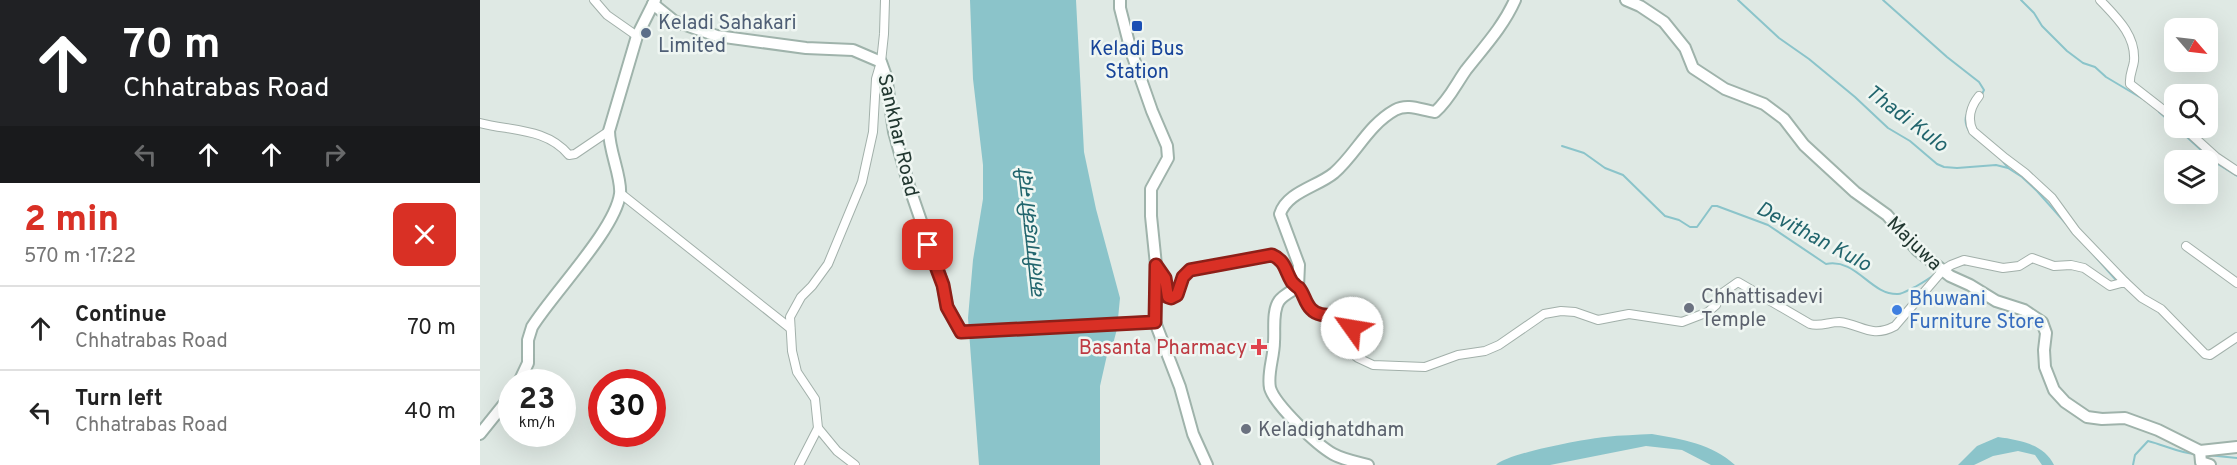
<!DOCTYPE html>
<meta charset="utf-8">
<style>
body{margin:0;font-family:Overpass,"Noto Sans Devanagari",sans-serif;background:#f6f6f6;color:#222;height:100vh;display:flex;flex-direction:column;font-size:22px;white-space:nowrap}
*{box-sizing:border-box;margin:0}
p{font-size:20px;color:#767676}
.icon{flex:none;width:33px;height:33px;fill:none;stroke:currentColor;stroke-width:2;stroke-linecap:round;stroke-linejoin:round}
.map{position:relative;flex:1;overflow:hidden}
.sheet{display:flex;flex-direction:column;background:#fff;width:480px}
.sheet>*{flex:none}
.banner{background:#202124;color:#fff;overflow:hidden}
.needle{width:39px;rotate:118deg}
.tools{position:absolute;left:1684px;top:18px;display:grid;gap:12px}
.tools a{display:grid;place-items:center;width:54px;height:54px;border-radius:12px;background:#fff;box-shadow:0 6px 24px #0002;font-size:30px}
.speed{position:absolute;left:18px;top:369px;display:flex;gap:12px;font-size:30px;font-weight:700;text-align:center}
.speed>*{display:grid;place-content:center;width:78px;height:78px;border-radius:50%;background:#fff;box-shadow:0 6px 24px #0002;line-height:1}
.speed small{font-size:15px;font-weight:400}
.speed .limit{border:9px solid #d22;background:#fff;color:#111}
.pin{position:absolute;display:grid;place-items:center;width:51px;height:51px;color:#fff;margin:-26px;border-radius:12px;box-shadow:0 3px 9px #0006}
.me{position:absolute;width:66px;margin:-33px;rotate:302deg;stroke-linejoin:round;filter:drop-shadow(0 0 4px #0008)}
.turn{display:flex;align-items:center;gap:21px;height:126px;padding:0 24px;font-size:27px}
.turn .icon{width:78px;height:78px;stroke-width:2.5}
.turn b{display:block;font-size:42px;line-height:51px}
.lanes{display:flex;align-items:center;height:57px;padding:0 24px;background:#0003;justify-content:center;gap:30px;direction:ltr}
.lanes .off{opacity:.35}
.round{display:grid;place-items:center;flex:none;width:63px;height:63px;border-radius:12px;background:#f6f6f6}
.headline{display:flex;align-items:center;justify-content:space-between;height:102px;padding:0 24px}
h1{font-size:36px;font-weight:800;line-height:45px;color:#d93025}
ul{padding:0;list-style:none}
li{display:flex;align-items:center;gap:18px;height:84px;padding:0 24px;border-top:2px solid #e0e0e0}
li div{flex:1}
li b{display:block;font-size:22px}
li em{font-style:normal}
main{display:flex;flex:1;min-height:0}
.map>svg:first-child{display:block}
.water{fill:#8bc4ca}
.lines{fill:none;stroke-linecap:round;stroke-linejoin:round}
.stream{stroke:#8bc4ca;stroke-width:2}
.street-casing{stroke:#a2b0aa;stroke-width:10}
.secondary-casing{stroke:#9fb3ab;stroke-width:14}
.street{stroke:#fff;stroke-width:8}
.secondary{stroke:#fff;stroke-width:10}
.route-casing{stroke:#8d1f18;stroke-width:15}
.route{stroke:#d93025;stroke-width:10}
.transit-dot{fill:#1a4fb4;stroke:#eff6f2;stroke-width:2}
.service-dot{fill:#5c6f8a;stroke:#eff6f2;stroke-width:2}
.worship-dot{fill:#6b7280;stroke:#eff6f2;stroke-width:2}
.shop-dot{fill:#3f7fe0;stroke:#eff6f2;stroke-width:2}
.health-dot{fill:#e0444e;stroke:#eff6f2;stroke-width:2}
.labels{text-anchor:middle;stroke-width:5;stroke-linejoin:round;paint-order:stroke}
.service-label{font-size:20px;fill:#4e5e75;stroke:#eff6f2;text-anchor:start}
.transit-label{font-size:20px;fill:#164399;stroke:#eff6f2}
.street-label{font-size:20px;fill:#213730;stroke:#eff6f2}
.worship-label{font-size:20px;fill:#5b616d;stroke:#eff6f2;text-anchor:start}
.shop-label{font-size:20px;fill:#366cbe;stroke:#eff6f2;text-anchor:start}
.health-label{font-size:20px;fill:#be3a42;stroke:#eff6f2;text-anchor:end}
.water-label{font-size:21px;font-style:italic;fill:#21656d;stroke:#eff6f2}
</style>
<main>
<section class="sheet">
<div class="banner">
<div class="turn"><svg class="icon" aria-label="ahead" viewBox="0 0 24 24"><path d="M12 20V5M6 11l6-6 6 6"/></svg><div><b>70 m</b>Chhatrabas Road</div></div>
<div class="lanes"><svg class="icon off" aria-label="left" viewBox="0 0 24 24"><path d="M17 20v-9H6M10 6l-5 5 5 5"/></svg><svg class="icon" aria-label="ahead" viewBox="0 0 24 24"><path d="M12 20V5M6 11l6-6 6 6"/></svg><svg class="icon" aria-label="ahead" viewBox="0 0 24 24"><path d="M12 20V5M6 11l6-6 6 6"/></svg><svg class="icon off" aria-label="right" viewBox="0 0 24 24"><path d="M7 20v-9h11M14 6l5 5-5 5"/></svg></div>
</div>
<div class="headline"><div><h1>2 min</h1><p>570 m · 17:22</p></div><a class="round" style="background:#d93025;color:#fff"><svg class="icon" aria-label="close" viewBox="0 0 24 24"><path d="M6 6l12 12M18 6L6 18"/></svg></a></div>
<ul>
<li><svg class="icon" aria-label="ahead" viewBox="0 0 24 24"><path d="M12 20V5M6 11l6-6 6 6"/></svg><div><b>Continue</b><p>Chhatrabas Road</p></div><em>70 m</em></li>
<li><svg class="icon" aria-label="left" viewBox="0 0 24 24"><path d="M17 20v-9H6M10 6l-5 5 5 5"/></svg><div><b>Turn left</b><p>Chhatrabas Road</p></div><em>40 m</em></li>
</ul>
</section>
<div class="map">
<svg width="1757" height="465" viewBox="0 0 1757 465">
<rect width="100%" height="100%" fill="#dfe9e4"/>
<g class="water">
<polygon points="490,0 596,0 604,152 616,209 640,298 637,329 633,344 627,355 620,386 620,465 499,465 488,318 493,260 503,199 503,165 493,79"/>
<path d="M1172 434C1202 439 1232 444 1255 465H1231L1202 450 1166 446 1070 465H1016C1028 453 1105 439 1125 437 1141 435 1157 435 1172 434Z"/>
<path d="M1518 437C1539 440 1564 444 1574 465H1562L1555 455 1538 451 1513 456 1494 465H1478L1497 446Z"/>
</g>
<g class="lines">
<g class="stream">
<polyline points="1258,0 1299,38 1329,59 1375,97 1408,128 1430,141 1457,164 1464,167 1477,168 1516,165 1528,168 1542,177 1557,191 1636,280"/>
<polyline points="1403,0 1467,57 1499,82 1504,90 1501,96"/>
<polyline points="1541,0 1554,13 1562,26 1587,51 1603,63 1615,67 1626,77 1668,102"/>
<polyline points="1679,112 1695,126"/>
<path d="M1487 114C1483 122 1488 132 1495 138"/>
<polyline points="1697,128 1733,161 1757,176"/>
<path d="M1082 146 1104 153 1125 168 1143 175 1185 216 1199 220 1210 227H1217L1232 206H1237L1288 225 1346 264C1377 258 1390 295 1418 294 1423 294 1430 289 1435 287 1442 283 1449 279 1455 274"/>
<polyline points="1520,158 1528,168"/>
<polyline points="1727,455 1757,458"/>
<path d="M1653 465 1655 455 1668 441C1684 445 1699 453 1715 454"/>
</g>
<g class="street-casing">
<g id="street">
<polyline points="114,0 127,15 157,36"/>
<path d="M1620 0C1636 17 1656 35 1654 61 1653 69 1649 75 1650 84L1695 119"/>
<path d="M1499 96C1491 106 1487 119 1493 131L1525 158 1545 173 1572 198 1596 231 1645 282"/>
<path d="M0 123C31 131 67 128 89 155L95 154 129 131"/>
<polyline points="1704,128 1736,157 1757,171"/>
<polyline points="140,193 310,328"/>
<polyline points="1706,246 1757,283"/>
<path d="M676 265 685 278 688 297 691 298 697 295 703 277 710 270 786 256 797 257 807 269 812 282 820 289 832 310 844 315 866 316 872 319 867 341 873 354 878 358 893 365 945 367 978 355 1005 351 1019 345 1064 314 1081 311 1095 312 1118 320 1149 314 1202 322 1228 312 1236 305 1241 294 1258 282 1330 324C1340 327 1349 322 1359 322 1381 324 1391 339 1415 326L1463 270 1471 265 1484 260 1523 268 1539 266 1552 258 1574 266 1591 265 1604 268 1630 286 1645 282 1662 298 1681 309 1725 354 1730 355 1757 337"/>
<polyline points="319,465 338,428"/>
<polyline points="375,465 357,451 338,428 335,399 317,372 312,351 310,317 321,297 332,286 348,264 382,182 393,132 396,79 401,62 404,34 405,0"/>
</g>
</g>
<g class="secondary-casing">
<g id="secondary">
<polyline points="640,0 640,8 651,51 672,111 687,146 688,158 671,189 671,216 676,265 675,322 700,387 713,434 727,465"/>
<polyline points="1146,0 1160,6 1184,22 1205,48 1213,68 1245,89 1284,104 1304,119 1324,145 1375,192 1407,215 1437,250 1470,276 1490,285 1516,301 1544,310 1562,322 1566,333 1564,350 1565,367 1574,390 1585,402 1607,417 1622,419 1645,418 1678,430 1720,451"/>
<polyline points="173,4 194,21 237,36 326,48 373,50 401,62 406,76 414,132 429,186 463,285 467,307 481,332 675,322"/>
<path d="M39 382 48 363V340L52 327C73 293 135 230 140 194 142 178 129 151 129 131L157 36 175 0"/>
<polyline points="0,434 32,394"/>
<polyline points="1720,451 1757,447"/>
<polyline points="1720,451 1721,462 1730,465"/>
<path d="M888 465C876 462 864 460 853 454 837 445 795 405 790 388 787 373 794 357 794 342 795 330 792 311 799 301 803 295 812 291 818 287L819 265 800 214C807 192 837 187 854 173 876 154 888 125 915 110 928 103 941 110 955 112 969 100 976 84 986 70 1004 47 1023 27 1035 0"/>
</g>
</g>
<use href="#street" class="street"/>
<use href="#secondary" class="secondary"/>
</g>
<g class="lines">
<g class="route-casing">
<path id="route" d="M448 245 463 285 467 307 481 332 675 322 676 265 685 278 688 297 691 298 697 295 703 277 710 270 792 255C806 261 805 271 812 282 813 283 817 287 819 288 824 294 825 303 831 309 841 320 860 312 872 319V328"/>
</g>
<use href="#route" class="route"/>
</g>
<rect class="transit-dot" x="651" y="20" width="12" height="12" rx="3"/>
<circle class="service-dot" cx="166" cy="33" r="6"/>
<g class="worship-dot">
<circle cx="1209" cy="308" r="6"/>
<circle cx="766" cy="429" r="6"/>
</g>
<circle class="shop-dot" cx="1417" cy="310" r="6"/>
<path class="health-dot" d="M776 338h6v6h6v6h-6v6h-6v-6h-6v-6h6z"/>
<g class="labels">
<g class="service-label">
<text x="178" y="29">Keladi Sahakari<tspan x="178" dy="23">Limited</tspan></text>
</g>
<g class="transit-label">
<text x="657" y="55">Keladi Bus<tspan x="657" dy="23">Station</tspan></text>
</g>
<g class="street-label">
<text transform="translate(419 135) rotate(77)" y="7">Sankhar Road</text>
<text transform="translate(1435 243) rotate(44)" y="7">Majuwa</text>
</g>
<g class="worship-label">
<text x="1221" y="303">Chhattisadevi<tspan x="1221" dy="23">Temple</tspan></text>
<text x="778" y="436">Keladighatdham</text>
</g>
<g class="shop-label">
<text x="1429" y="305">Bhuwani<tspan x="1429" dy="23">Furniture Store</tspan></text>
</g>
<g class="health-label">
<text x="767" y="354">Basanta Pharmacy</text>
</g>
<g class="water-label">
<text transform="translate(1427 118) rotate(37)" y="7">Thadi Kulo</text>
<text transform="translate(551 235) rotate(-96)" y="7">कालीगण्डकी नदी</text>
<text transform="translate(1334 236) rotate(28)" y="7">Devithan Kulo</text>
</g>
</g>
</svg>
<div class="tools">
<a><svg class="needle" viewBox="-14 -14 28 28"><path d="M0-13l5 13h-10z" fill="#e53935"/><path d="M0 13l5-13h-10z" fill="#767676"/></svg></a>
<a><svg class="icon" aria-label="search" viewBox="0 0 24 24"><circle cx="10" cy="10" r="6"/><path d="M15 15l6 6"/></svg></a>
<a><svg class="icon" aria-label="layers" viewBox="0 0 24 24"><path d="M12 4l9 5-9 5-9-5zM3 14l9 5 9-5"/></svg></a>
</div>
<div class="speed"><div>23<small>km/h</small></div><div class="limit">30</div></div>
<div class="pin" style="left:448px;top:245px;background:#d93025"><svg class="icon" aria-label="arrive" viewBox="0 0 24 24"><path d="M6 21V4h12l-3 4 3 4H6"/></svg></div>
<svg class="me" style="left:872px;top:328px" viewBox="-20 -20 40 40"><circle r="19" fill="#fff"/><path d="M0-13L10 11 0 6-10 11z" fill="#d93025"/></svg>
</div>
</main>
